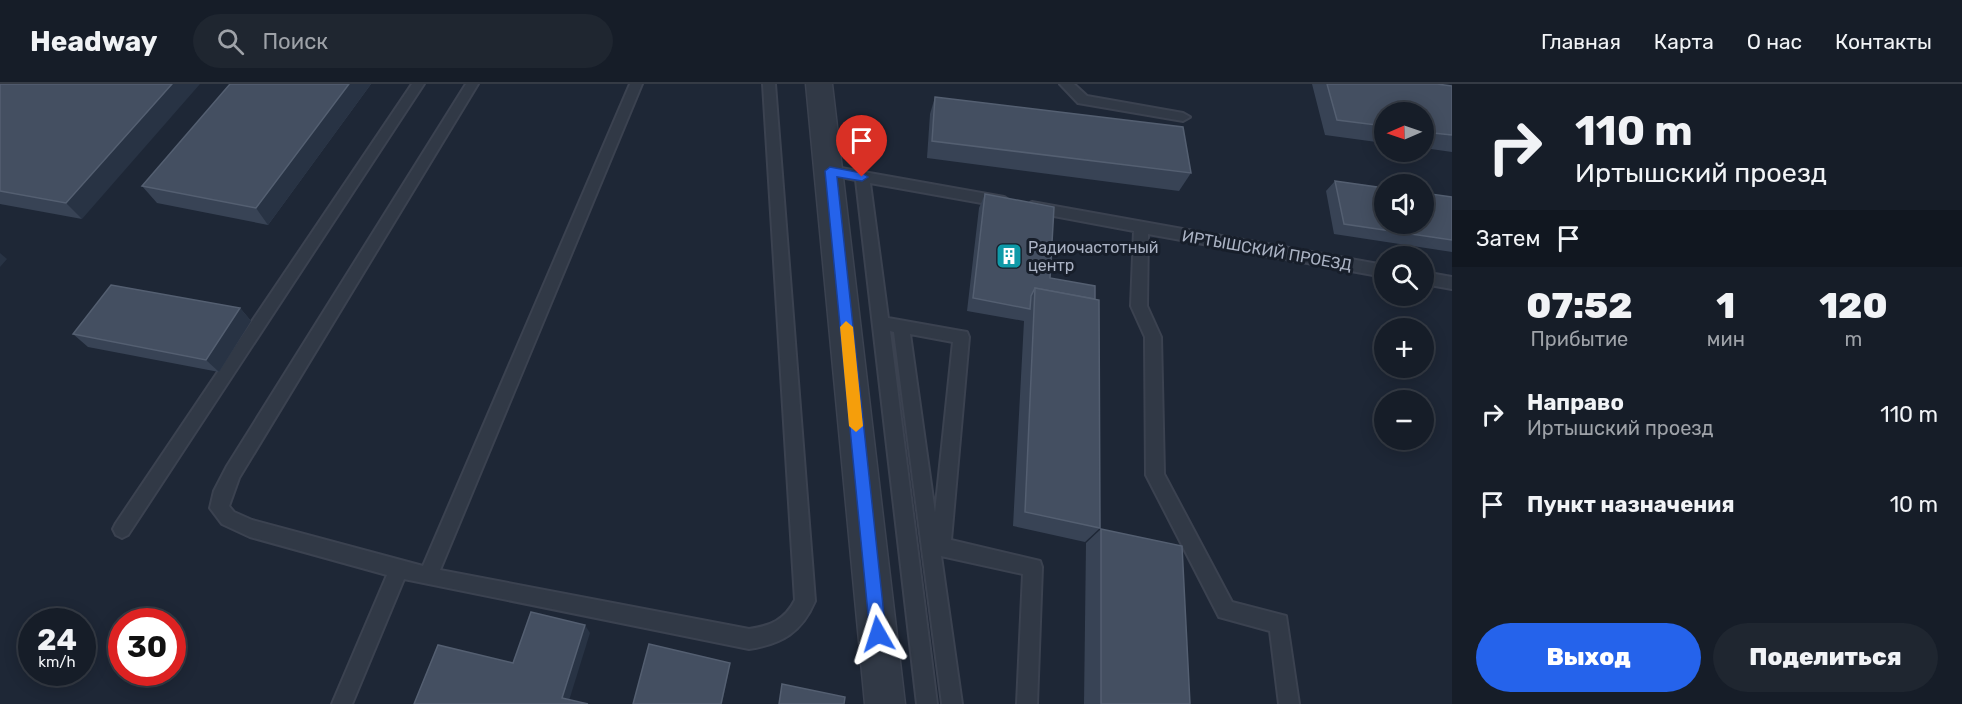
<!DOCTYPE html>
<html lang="ru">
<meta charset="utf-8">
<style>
body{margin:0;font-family:Rubik,sans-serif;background:#1f2630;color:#f1f3f6;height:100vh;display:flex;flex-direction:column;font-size:22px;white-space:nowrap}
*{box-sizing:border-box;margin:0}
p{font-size:20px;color:#9ea2a8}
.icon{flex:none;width:33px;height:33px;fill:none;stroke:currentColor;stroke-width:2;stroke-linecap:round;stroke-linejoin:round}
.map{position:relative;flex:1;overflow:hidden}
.panel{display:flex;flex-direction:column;background:#161d28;width:510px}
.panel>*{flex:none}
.hud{background:#161d28;color:#f1f3f6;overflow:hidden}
.needle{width:39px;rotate:268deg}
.controls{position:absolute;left:1374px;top:18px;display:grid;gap:12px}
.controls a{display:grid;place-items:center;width:60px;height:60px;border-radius:50%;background:#161d28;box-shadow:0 3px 15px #0003,0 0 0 2px #353b45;font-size:30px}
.speed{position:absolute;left:18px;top:524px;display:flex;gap:12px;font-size:30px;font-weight:700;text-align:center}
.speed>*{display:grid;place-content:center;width:78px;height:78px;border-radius:50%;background:#161d28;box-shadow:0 3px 15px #0003,0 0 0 2px #353b45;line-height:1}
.speed small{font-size:15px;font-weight:400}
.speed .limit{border:9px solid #d22;background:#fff;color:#111}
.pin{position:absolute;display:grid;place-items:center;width:51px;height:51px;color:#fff;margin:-62px -26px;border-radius:50% 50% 50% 0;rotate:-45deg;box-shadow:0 0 6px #0007}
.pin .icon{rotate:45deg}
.me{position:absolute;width:66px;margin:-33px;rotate:354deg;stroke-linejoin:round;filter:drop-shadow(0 0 4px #0008)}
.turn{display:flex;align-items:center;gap:21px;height:126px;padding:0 24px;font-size:27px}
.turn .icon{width:78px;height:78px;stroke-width:2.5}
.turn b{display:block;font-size:42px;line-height:51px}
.then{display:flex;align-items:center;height:57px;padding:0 24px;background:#0003;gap:12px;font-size:22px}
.eta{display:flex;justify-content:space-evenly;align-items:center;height:102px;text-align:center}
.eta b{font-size:36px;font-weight:800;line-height:42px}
.primary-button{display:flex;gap:12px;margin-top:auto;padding:12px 24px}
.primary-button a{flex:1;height:69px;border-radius:36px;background:#2563eb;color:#fff;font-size:24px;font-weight:800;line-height:69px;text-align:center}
.primary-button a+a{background:#1f2630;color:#f1f3f6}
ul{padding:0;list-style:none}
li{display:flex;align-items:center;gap:18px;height:90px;padding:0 24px}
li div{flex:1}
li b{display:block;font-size:22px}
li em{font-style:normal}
header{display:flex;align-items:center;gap:36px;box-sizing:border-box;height:84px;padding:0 30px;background:#161d28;border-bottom:2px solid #353b45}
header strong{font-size:28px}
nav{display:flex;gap:33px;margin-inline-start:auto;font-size:21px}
.search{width:420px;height:54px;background:#1f2630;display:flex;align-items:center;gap:15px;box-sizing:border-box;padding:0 21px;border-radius:33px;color:#9ea2a8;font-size:22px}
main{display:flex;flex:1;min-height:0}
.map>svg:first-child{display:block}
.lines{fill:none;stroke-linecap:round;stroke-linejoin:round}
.service-casing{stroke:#3b4250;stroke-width:4}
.minor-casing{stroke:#3b4250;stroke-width:3}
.service{fill:#313946;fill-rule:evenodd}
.minor{fill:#313946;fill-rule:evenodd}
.wall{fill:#384355}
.shaded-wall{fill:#283344}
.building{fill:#444f61;stroke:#545f71;stroke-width:1.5}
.route{fill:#2563eb;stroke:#184099;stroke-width:1.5}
.slow{fill:#f59e0b}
.labels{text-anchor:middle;stroke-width:6;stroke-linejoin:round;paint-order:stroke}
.poi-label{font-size:16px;fill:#abb3c4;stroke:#171e2a;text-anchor:start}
.street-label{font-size:16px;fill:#abb3c4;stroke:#171e2a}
</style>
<header>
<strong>Headway</strong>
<div class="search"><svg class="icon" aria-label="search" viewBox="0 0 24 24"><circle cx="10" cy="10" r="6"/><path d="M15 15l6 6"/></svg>Поиск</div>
<nav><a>Главная</a><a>Карта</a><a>О нас</a><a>Контакты</a></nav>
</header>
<main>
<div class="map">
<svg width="1452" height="620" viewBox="0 0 1452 620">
<rect width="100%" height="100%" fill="#1e2736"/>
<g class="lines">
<g class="service-casing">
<g id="service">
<polygon points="412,0 424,0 128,451 122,454 116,451 113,445 116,439"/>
<path d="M466 0H478L239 394 229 422 234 428 252 436 423 482 630 0H642L440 486 749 545C770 542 785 536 795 516L763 0H775L815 517C802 548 782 560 749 565L404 495 352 620H332L387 491 250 453 222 440 210 424 214 407 227 382Z"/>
<polygon points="1060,0 1074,0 1087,12 1183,29 1190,33 1183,37 1078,19"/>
<path d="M830 82 1004 113 1011 118 1004 123 870 99 888 234 961 247 967 248 969 253 951 456 1040 477 1042 483 1037 620H1017L1023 490 941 472 962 620H942L894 248 890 247 937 620H917L856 96 825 90V84ZM910 250 953 258 935 429Z"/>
<polygon points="1032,118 1384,181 1384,193 1148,150 1147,222 1161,253 1164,390 1232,518 1286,532 1299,620 1279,620 1270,547 1219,533 1146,391 1145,253 1131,222 1134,147 1027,127 1025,123"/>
<polygon points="1424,188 1452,193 1452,205 1424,200"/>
</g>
</g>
<g class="minor-casing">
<polygon id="minor" points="806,0 832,0 905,620 865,620"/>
</g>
<use href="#service" class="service"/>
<use href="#minor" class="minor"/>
</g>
<g class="wall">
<polygon points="0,0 82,135 0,120"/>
<polygon points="230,0 371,0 268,141 157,119 142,102"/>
<polygon points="1312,0 1437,0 1452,2 1452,68 1424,64 1424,28 1384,28 1384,59 1325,51"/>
<polygon points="935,13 1191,89 1179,107 927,74 930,30"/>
<polygon points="1335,97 1452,113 1452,168 1334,150 1326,107"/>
<polygon points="985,110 1050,194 1095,215 1100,444 1085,458 1013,442 1024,237 967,227 979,124"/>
<polygon points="240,224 251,237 219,288 88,263 73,250"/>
<polygon points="1101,445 1190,620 1084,620 1086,459"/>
</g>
<g class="shaded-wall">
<polygon points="172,0 200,0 82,135 66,119"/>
<polygon points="349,0 371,0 268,141 256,124"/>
<polygon points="0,169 7,175 0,183"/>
<polygon points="240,224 251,237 219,288 206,276"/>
<polygon points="585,541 590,549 568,620 562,614"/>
<polygon points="730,579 729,586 722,620 721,620"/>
</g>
<g class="building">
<polygon points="0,0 172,0 66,119 0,107"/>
<polygon points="230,0 349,0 256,124 142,102"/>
<polygon points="1327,0 1437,0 1452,2 1452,51 1424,48 1424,28 1384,28 1384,42 1337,36"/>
<polygon points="935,13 1183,43 1191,89 932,57"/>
<polygon points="1335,97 1384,104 1384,140 1424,140 1424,109 1452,113 1452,156 1344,140"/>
<polygon points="985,110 1054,123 1050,194 1095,202 1095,215 1035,204 1031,212 1030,225 973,214"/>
<polygon points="111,201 240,224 206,276 73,250"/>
<polygon points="1035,204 1099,216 1100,444 1025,428"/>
<polygon points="1101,445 1182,462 1190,620 1101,620"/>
<polygon points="531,528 585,541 562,614 588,620 414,620 438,561 513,579"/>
<polygon points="649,560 730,579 721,620 633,620"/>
<polygon points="782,600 845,613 844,620 779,620"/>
</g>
<polygon class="route" points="830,83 862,89 868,93 862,97 837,93 886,550 883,556 878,559 872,556 870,550 825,87"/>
<polygon class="slow" points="846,237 853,243 863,342 856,348 849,342 840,243"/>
<defs>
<g id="building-square" transform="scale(1.35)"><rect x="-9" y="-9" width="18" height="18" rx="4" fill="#0f9aa8" stroke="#171e2a"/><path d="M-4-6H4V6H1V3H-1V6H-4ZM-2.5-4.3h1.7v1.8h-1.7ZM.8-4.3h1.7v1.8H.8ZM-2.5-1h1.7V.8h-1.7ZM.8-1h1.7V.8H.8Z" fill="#fff"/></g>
</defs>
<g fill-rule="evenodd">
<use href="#building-square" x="1009" y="172"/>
</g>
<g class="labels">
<g class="poi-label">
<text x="1028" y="169">Радиочастотный<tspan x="1028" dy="18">центр</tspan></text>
</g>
<g class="street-label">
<text transform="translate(1267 166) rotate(10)" y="6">ИРТЫШСКИЙ ПРОЕЗД</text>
</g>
</g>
</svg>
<div class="controls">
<a><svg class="needle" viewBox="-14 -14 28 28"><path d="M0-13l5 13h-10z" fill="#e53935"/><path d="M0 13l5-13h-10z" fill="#9ea2a8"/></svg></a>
<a><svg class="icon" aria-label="sound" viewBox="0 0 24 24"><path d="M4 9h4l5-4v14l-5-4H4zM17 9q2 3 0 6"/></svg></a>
<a><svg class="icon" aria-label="search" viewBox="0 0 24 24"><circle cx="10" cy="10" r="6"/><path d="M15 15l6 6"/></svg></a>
<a>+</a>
<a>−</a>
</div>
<div class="speed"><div>24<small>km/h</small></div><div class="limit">30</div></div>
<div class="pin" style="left:862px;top:93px;background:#d93025"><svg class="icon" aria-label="arrive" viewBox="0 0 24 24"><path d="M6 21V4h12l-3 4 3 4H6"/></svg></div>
<svg class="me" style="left:878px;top:550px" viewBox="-20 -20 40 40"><path d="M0-17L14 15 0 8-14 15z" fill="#2563eb" stroke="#fff" stroke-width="4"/></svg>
</div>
<section class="panel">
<div class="hud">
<div class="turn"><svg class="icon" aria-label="right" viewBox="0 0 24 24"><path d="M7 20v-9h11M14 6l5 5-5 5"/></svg><div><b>110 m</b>Иртышский проезд</div></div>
<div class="then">Затем<svg class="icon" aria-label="arrive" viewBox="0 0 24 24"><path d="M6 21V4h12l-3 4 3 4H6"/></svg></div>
</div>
<div class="eta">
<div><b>07:52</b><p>Прибытие</p></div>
<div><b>1</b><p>мин</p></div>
<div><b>120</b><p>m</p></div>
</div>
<ul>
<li><svg class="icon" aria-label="right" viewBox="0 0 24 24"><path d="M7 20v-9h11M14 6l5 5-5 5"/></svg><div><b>Направо</b><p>Иртышский проезд</p></div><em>110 m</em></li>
<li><svg class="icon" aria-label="arrive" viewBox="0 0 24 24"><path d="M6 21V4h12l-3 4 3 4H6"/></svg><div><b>Пункт назначения</b></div><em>10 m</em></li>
</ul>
<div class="primary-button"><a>Выход</a><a>Поделиться</a></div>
</section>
</main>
